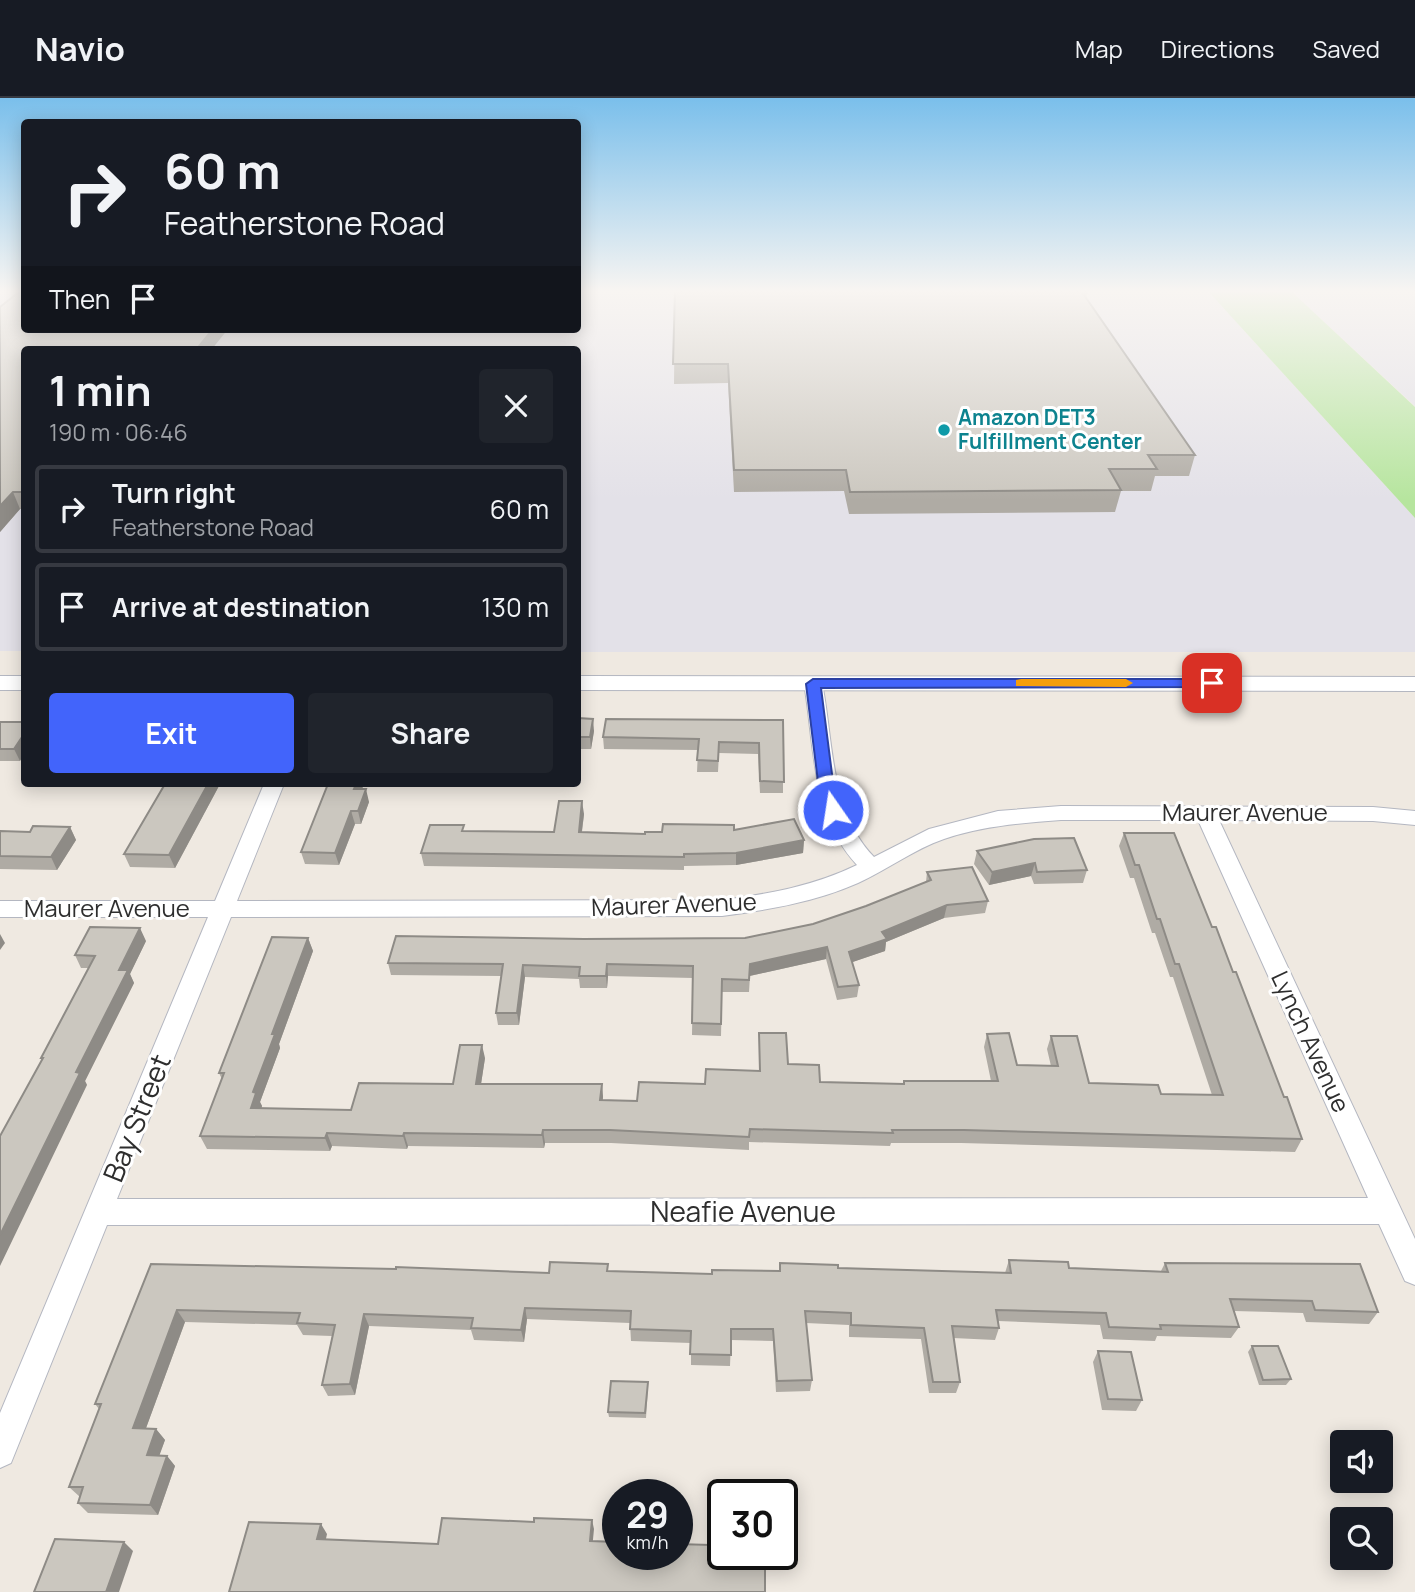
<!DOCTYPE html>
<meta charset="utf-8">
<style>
body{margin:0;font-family:Manrope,sans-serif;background:#20242c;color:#f1f3f6;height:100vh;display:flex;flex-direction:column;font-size:26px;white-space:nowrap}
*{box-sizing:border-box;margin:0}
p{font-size:23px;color:#9ea1a6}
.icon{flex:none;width:38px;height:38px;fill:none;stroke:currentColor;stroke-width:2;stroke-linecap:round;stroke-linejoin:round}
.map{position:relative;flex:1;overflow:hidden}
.details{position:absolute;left:21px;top:248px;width:560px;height:441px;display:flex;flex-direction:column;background:#171b24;border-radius:7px;box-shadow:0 4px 18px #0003}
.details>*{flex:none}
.banner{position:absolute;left:21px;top:21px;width:560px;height:214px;border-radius:7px;box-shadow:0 4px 18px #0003;background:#171b24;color:#f1f3f6;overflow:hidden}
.tools{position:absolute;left:1330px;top:1332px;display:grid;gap:14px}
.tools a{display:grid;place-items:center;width:63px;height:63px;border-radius:7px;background:#171b24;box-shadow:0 4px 18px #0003;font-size:35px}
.speed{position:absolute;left:602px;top:1381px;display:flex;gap:14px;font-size:35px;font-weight:700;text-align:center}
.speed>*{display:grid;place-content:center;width:91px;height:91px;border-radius:50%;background:#171b24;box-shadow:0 4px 18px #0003;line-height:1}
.speed small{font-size:18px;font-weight:400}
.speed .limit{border:4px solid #111;border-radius:10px;background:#fff;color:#111}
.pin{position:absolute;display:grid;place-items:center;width:60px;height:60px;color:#fff;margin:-30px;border-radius:14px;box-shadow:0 4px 10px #0006}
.me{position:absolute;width:77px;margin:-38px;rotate:347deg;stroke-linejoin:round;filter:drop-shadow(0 0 5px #0008)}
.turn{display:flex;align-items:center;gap:24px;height:147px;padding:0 28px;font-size:32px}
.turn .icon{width:91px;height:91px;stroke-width:2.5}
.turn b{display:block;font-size:49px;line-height:60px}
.then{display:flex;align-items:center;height:66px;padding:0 28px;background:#0003;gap:14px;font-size:26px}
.round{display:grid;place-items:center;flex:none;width:74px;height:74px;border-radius:7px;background:#20242c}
.headline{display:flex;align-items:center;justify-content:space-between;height:119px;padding:0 28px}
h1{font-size:42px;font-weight:700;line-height:52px}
.button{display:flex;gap:14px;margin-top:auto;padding:14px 28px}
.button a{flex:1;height:80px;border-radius:7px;background:#4264fb;color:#fff;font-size:28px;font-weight:700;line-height:80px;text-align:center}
.button a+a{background:#20242c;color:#f1f3f6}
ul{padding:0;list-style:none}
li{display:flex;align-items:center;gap:21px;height:88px;margin:0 14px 10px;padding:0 14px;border:4px solid #363941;border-radius:7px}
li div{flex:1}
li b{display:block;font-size:26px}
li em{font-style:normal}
header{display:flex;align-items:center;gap:42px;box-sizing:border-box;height:98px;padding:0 35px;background:#171b24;border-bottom:2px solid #363941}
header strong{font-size:33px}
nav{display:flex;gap:38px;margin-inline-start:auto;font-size:24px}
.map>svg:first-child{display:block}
.industrial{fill:#e3e1e8}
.green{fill:#b6e59e}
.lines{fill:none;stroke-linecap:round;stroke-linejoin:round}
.minor-casing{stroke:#b4b7c1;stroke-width:2}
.tertiary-casing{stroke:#b4b7c1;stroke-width:2}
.minor{fill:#fff;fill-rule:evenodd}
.tertiary{fill:#fff;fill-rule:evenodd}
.wall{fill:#afaba4}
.shaded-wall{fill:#8e8b86}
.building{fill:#cbc7bf;stroke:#8e8b86;stroke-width:2}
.route{fill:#4264fb;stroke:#2b41a3;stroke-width:2}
.slow{fill:#f59e0b}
.culture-dot{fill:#0f9aa8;stroke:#fff;stroke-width:2.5}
.labels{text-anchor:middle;stroke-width:6;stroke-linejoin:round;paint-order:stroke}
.far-culture-label{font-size:21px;font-weight:bold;fill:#0d838f;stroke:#fff;text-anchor:start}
.street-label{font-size:24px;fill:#2e2e2e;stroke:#fff}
.near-street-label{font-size:28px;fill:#2e2e2e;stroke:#fff}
</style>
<header>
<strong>Navio</strong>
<nav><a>Map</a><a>Directions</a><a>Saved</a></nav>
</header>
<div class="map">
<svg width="1415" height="1494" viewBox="0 0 1415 1494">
<rect width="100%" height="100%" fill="#efe9e1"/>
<g class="industrial">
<polygon points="0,193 24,193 24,231 578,231 578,193 1208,193 1415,420 1415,554 578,554 578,252 24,252 24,553 0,553"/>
<polygon points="1291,193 1415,193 1415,309 1415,308"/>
</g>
<polygon class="green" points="1208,193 1291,193 1415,309 1415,420"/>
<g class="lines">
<g class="minor-casing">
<path id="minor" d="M813 580 822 585C834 645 829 712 874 759L929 731 998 713 1061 708 1373 709 1415 713V727L1373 723 1219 722 1415 1141V1187L1405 1183 1379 1126 107 1127 11 1365 0 1370V1315L208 819H0V803H215L264 686H284L237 803 722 802C768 796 814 788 857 767 810 716 815 649 804 585ZM1061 722H1198L1368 1100 117 1101 231 819 722 818C768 812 815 804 858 785 887 772 914 751 944 741 982 728 1021 725 1061 722Z"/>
</g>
<g class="tertiary-casing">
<g id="tertiary">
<rect x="0" y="578" width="24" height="14"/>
<polygon points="578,578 1415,579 1415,593 578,592"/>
</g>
</g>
<use href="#minor" class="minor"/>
<use href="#tertiary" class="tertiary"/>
</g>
<g class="wall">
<polygon points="675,193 1088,193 1086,200 1195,357 1189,378 1155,378 1151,393 1121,393 1115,414 849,416 844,393 734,394 728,285 674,286"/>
<polygon points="24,231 228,231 211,252 24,252 24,411 20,411 0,434"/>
<polygon points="578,620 594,633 591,651 578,651"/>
<polygon points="783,622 783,695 760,695 758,656 719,655 718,674 697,674 698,652 604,651 603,639"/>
<polygon points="0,624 24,624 20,663 0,663"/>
<polygon points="165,686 220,686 175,770 130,769 124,756"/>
<polygon points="362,691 369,704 361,726 355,726 339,767 305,766 301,754"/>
<polygon points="584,716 582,734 645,736 662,734 734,732 804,742 803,755 736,767 684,768 684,772 424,768 421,755 554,734"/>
<polygon points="70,729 76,742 57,772 0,771 0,733 30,734"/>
<polygon points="1124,735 1212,829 1233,874 1284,999 1302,1041 1295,1054 961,1045 891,1045 890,1048 749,1044 749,1052 611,1045 545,1045 544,1050 408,1048 407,1051 332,1048 330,1053 207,1051 200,1038 222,981 219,975 308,840 313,853 279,946 280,950 260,1004 262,1008 261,1011 351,1012 453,986 485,960 481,986 602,986 603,1002 637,1003 759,973 759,935 788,966 820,984 903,986 904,983 991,983 984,949 987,936 1017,967 1051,968 1047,951 1051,938 1089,985 1161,996 1212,997 1173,879 1170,879 1155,835 1152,835 1134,780 1130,780 1119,748"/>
<polygon points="977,753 1087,772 1083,785 1034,786 1031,778 989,787 974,766"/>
<polygon points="927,774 988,803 985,815 944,820 886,844 885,853 852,864 859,887 857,899 837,902 826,861 750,878 749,894 722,894 721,938 692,937 693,880 608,878 607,890 580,890 579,881 525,879 519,927 498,927 496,915 501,878 391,877 388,865 584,841 745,840 813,826 866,808 926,784"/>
<polygon points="146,843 130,876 134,885 85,983 87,987 42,962 41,960 89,870 81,870 75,857"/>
<polygon points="1009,1162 1069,1170 1161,1173 1165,1165 1378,1214 1369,1226 1306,1224 1303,1215 1234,1213 1239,1229 1231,1240 1157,1238 1155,1243 1103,1241 1100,1227 998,1223 999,1230 995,1242 953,1240 960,1284 956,1295 929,1295 921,1241 849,1239 849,1227 806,1225 812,1282 810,1293 776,1294 773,1243 731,1242 730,1268 691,1267 691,1245 631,1243 630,1225 527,1221 524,1244 474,1242 471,1232 369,1228 355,1297 328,1298 322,1287 332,1238 303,1237 297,1227 185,1224 146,1330 156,1331 165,1342 159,1357 167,1358 175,1368 158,1417 88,1415 78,1405 80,1399 69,1389 99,1311 95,1306 151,1166 549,1175 609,1173 712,1176 780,1173 780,1165 838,1170 1005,1175"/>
<polygon points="1252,1248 1291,1281 1286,1287 1259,1287 1248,1254"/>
<polygon points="1098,1253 1142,1302 1136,1313 1102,1312 1093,1264"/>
<polygon points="648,1289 646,1320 609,1319 608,1314"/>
</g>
<g class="shaded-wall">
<polygon points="213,231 228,231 211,252 196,252"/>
<polygon points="13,394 20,411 0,434 0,408"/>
<polygon points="593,621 594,633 591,651 590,639"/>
<polygon points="24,636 24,657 20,663 14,651"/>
<polygon points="208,686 220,686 175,770 169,757"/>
<polygon points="356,686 364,686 358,703 354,691"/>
<polygon points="366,691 369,704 361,726 358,713"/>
<polygon points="582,703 584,716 580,747 579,734"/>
<polygon points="351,713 355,726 339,767 335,755"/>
<polygon points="70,729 76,742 57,772 51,759"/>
<polygon points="804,742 803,755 736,767 736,755"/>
<polygon points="1035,765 1031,778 989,787 992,774"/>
<polygon points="947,807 944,820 886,844 885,853 847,866 849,854 882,834"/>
<polygon points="140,830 146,843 130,876 134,885 85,983 87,987 0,1168 0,1137 76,974 119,872"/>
<polygon points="0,836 5,845 0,852"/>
<polygon points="308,840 313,853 279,946 280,950 260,1004 262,1008 257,1024 251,1010 253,994 272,936"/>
<polygon points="827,849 826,861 749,878 750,866"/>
<polygon points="607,866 608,878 607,890 606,878"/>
<polygon points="523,867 525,879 519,927 517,915"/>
<polygon points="482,947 485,960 479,999 476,986"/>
<polygon points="602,986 603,999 601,1015 600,1002"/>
<polygon points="543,1032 545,1045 544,1050 542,1037"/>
<polygon points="327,1035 332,1048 330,1053 325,1040"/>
<polygon points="404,1035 408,1048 407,1051 403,1038"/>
<polygon points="525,1210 527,1221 524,1244 521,1232"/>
<polygon points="177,1212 185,1224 142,1341 133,1330"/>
<polygon points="364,1216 369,1228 355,1297 350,1286"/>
<polygon points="156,1331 165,1342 156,1367 147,1357"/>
<polygon points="167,1358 175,1368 158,1417 150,1407"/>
<polygon points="592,1422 594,1431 592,1452 590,1443"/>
<polygon points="321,1426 327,1436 324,1450 317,1441"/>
<polygon points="124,1444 133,1453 119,1494 106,1494"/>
</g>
<g class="building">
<polygon points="20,193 24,193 24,231 213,231 196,252 24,252 24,394 13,394 0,408 0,209"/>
<polygon points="675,193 1088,193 1082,194 1195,357 1148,357 1157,371 1109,371 1121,392 850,394 846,372 734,372 728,266 673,266"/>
<polygon points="578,620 593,621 590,639 578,639"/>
<polygon points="606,621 783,622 784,684 760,683 759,645 719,644 718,663 697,662 699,641 603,639"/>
<polygon points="0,624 24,624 24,636 14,651 0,651"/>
<polygon points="165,686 208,686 169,757 124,756"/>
<polygon points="328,686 356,686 354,691 366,691 358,713 351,713 335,755 301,754"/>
<polygon points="559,703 582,703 579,734 645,736 645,734 662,734 663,726 734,727 734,732 794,721 804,742 736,755 684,756 684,759 421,755 430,727 464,727 462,733 554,734"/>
<polygon points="33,728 70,729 51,759 0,758 0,733 30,734"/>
<polygon points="1124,735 1174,735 1212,829 1216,829 1233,874 1236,874 1284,999 1287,999 1302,1041 964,1032 892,1032 893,1035 750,1031 749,1039 610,1032 543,1032 542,1037 404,1035 403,1038 327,1035 325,1040 200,1038 224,975 219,975 272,839 308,840 272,936 275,936 253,994 256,995 251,1010 351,1012 359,985 453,986 460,947 482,947 476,986 602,986 600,1002 637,1003 639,984 705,986 706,971 760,973 759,935 786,935 788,966 819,967 820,984 904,986 904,983 998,983 987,936 1009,935 1017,967 1058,968 1051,938 1077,938 1089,985 1158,987 1161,996 1223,997 1179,866 1175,866 1160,821 1157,821 1139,767 1135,767"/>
<polygon points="1074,740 1087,772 1037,774 1035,765 992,774 977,753 1034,741"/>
<polygon points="972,769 988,803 947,807 882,834 887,841 849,854 859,887 838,889 827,849 750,866 749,882 722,881 721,926 692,925 693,868 607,866 606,878 579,878 580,869 523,867 517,915 496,915 503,866 388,865 396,838 584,841 745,840 813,826 866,808 931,782 927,774"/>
<polygon points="90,829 140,830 119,872 128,872 76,974 80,975 0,1137 0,1038 43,960 41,960 95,858 75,857"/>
<polygon points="1009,1162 1068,1164 1069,1170 1168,1174 1165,1165 1360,1166 1378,1214 1315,1212 1312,1203 1230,1201 1239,1229 1160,1227 1161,1231 1109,1229 1106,1215 996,1212 999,1230 952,1228 960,1284 933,1284 924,1230 851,1227 851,1215 805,1213 812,1282 777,1283 773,1231 731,1231 731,1257 690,1256 691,1233 630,1231 631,1213 525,1210 521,1232 471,1230 473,1220 364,1216 350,1286 322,1287 335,1227 297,1225 300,1215 177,1212 133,1330 156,1331 147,1357 167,1358 150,1407 78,1405 83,1389 69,1389 101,1306 95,1306 151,1166 396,1171 396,1169 549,1175 550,1164 608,1166 607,1173 712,1176 712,1172 780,1173 780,1165 838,1167 838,1170 1011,1175"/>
<polygon points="1252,1248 1278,1248 1291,1281 1263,1282"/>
<polygon points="1098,1253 1131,1254 1142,1302 1108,1301"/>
<polygon points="611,1283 648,1284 645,1315 608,1314"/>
<polygon points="442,1420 534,1424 534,1420 592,1422 590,1443 618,1444 618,1456 677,1456 677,1446 711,1447 712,1421 723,1421 723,1456 765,1456 765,1494 229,1494 249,1424 321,1426 317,1441 438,1446"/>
<polygon points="55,1441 124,1444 106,1494 34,1494"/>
</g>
<linearGradient id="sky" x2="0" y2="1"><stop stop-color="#7abfeb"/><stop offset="0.48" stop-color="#f8f5f2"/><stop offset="1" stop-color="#f8f5f2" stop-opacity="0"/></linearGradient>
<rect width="1415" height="402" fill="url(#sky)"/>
<polygon class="route" points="813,581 1212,581 1219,585 1212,589 821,590 833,684 841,712 833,717 825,712 818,684 806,586"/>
<polygon class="slow" points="1021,581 1126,581 1133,585 1126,589 1016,588 1016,582"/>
<circle class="culture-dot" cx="944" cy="332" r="7"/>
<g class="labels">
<g class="far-culture-label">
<text x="958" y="327">Amazon DET3<tspan x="958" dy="24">Fulfillment Center</tspan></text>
</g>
<g class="street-label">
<text x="1245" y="723">Maurer Avenue</text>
<text transform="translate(674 807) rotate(-2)" y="8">Maurer Avenue</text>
<text x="107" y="819">Maurer Avenue</text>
<text transform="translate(1310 944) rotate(65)" y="8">Lynch Avenue</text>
</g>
<g class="near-street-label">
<text transform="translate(137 1020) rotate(-68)" y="10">Bay Street</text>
<text x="743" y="1124">Neafie Avenue</text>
</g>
</g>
</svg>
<div class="tools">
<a><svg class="icon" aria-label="sound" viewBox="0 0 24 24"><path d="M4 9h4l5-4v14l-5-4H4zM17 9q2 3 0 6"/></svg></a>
<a><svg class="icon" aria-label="search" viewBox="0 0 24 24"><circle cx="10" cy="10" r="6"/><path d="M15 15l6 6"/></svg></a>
</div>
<div class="speed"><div>29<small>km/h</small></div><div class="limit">30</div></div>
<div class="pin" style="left:1212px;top:585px;background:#d93025"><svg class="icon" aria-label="arrive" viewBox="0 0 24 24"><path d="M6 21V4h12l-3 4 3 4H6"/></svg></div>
<svg class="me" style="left:833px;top:712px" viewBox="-20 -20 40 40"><circle r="17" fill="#4264fb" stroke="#fff" stroke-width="3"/><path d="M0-11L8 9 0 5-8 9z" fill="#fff"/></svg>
<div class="banner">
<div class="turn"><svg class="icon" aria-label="right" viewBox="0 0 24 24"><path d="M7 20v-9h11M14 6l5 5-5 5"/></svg><div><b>60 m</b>Featherstone Road</div></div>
<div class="then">Then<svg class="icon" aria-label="arrive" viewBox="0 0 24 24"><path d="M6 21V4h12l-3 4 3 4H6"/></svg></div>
</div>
<section class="details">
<div class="headline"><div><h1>1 min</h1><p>190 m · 06:46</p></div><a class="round"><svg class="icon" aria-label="close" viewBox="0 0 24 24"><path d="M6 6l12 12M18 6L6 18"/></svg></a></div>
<ul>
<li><svg class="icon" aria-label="right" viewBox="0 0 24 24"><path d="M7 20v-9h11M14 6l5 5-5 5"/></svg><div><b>Turn right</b><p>Featherstone Road</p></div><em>60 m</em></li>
<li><svg class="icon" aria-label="arrive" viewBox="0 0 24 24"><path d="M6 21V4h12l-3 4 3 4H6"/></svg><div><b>Arrive at destination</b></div><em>130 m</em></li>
</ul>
<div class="button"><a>Exit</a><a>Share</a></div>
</section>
</div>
